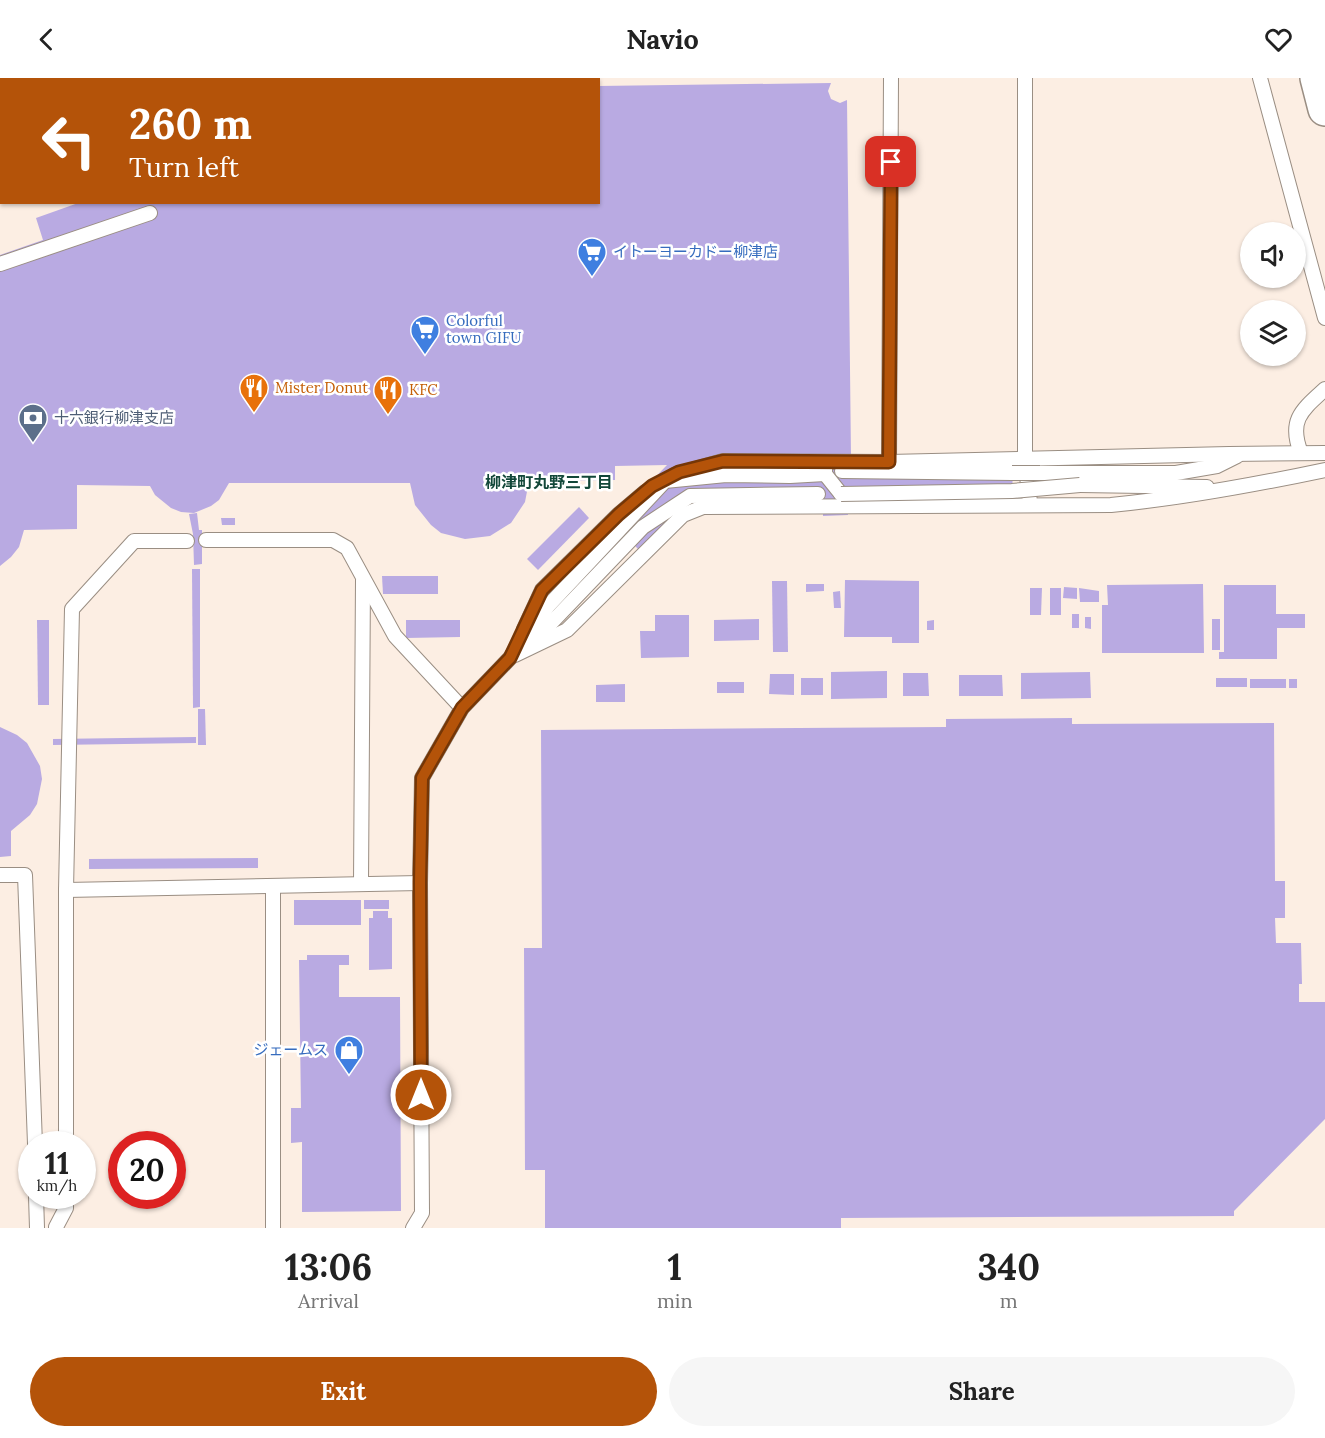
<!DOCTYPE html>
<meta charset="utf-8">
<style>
body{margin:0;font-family:Lora,"Noto Sans JP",serif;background:#f6f6f6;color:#222;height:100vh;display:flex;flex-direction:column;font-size:22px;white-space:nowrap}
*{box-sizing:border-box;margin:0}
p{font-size:20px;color:#767676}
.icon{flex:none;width:33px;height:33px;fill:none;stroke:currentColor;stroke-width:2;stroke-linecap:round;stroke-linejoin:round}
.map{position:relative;height:1150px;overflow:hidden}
.sheet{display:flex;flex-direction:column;background:#fff;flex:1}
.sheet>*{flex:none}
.hud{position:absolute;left:0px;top:0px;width:600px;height:126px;box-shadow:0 2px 4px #0004;background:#b45309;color:#fff;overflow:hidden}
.buttons{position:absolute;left:1240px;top:144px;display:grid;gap:12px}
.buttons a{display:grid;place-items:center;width:66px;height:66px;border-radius:50%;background:#fff;box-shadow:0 2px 4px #0004;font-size:30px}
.speed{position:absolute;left:18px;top:1053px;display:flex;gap:12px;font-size:30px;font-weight:700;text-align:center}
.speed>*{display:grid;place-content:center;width:78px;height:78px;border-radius:50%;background:#fff;box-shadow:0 2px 4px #0004;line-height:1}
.speed small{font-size:15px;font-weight:400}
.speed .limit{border:9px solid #d22;background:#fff;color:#111}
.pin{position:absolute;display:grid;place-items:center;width:51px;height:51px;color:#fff;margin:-26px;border-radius:12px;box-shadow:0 3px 9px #0006}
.me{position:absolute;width:66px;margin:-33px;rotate:0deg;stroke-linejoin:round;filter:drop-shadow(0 0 4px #0008)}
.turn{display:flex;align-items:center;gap:21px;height:126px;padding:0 30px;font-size:27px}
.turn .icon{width:78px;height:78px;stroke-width:2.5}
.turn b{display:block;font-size:42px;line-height:51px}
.eta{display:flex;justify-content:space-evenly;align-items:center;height:102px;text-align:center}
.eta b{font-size:36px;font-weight:800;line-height:42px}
.action{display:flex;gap:12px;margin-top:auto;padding:12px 30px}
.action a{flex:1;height:69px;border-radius:36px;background:#b45309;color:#fff;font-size:24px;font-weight:800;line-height:69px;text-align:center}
.action a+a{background:#f6f6f6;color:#222}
header{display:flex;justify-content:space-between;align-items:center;height:78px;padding:0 30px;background:#fff;font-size:27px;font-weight:800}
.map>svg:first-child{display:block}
.building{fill:#b9aae2}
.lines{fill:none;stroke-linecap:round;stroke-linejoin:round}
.lane-casing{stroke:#9a8e83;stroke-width:16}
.secondary-casing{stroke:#9a8e83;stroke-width:36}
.lane{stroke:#fff;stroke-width:14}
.secondary{stroke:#fff;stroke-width:33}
.lane-bridge-casing{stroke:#9a8e83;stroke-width:16;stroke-linecap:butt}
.lane-bridge{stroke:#fff;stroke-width:14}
.route-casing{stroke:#753606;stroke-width:15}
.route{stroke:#b45309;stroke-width:10}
.labels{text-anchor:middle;stroke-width:5;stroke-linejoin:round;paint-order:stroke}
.shop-label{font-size:15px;fill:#366cbe;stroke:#fff;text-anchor:start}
.food-label{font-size:15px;fill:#c56008;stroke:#fff;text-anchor:start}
.service-label{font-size:15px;fill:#4e5e75;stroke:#fff;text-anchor:start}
.neighbourhood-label{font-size:16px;font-weight:bold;fill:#124739;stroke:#fff}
</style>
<header><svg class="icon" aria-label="back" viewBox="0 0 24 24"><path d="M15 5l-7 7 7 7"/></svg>Navio<svg class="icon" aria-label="heart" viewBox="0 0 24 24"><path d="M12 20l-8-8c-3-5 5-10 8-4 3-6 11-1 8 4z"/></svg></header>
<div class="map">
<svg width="1325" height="1150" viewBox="0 0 1325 1150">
<rect width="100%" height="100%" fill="#fceee3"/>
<g class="building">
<polygon points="831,5 828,13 831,21 840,25 847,22 851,380 1012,384 1013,423 847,425 848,437 823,438 823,425 706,426 671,441 638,471 612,444 667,387 615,388 615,402 529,403 525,424 511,445 490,458 465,461 441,455 431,447 415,427 410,405 229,405 219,422 211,428 194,435 181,434 171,430 155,417 150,408 77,407 77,451 24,452 19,469 11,479 0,488 0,177 43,162 36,140 81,124 598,124 598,8"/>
<polygon points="579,429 589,440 538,492 527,481"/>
<polygon points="197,435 199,452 202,452 202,486 194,487 193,456 189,436"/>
<polygon points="221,440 235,440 235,447 222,447"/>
<polygon points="192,491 200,491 200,629 193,630"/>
<polygon points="382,498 438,498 438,516 383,516"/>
<polygon points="845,502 919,503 919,565 892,565 892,559 844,559"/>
<polygon points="772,503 787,503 788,574 773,574"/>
<polygon points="806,506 824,506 824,513 806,514"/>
<polygon points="1203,506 1204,575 1102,575 1102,527 1108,527 1107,507"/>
<polygon points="1224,507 1276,507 1276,536 1305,536 1305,550 1277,550 1277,581 1219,581 1219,574 1224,574"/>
<polygon points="1064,509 1077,510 1077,521 1063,520"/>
<polygon points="1030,510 1042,510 1041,537 1030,537"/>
<rect x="1050" y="510" width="11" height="27"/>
<polygon points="1079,510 1099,513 1099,524 1080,524"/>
<polygon points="840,513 841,530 834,530 833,514"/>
<rect x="1072" y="536" width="7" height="14"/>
<polygon points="655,537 689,537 689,579 641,580 640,553 655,553"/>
<polygon points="1085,539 1091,539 1091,551 1085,550"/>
<polygon points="759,541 759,562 714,563 714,542"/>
<rect x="1212" y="541" width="8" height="31"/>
<polygon points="37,542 49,542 49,627 38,627"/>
<polygon points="406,542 460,542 460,559 406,560"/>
<polygon points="934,542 934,552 927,552 927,543"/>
<polygon points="887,593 887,620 831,621 831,594"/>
<polygon points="1090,594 1091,620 1021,621 1021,595"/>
<polygon points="903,595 928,595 929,618 903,618"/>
<polygon points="770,596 794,596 794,617 769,616"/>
<polygon points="959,597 1002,597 1003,618 959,618"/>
<rect x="801" y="600" width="22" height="17"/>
<rect x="1216" y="600" width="31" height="9"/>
<rect x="1250" y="601" width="36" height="9"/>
<rect x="1289" y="601" width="8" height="9"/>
<rect x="717" y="604" width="27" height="11"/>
<polygon points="625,606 625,624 596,624 596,607"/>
<polygon points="198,631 205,631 206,667 198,667"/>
<polygon points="1072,640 1072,646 1274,645 1275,803 1285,803 1285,840 1275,840 1276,865 1301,865 1302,906 1299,906 1299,924 1325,924 1325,1041 1234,1133 1234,1138 841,1140 841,1150 545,1150 545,1092 525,1092 524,870 542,870 541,652 946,649 946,641"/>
<polygon points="0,649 17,657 27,665 40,688 42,701 37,726 30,737 11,753 11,778 0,779"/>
<polygon points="196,659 196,665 53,667 53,661"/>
<polygon points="258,780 258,790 89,791 89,781"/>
<rect x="294" y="822" width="67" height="25"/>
<rect x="364" y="822" width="25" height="9"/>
<polygon points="373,833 388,833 388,840 392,840 392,891 369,892 369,840 373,840"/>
<polygon points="307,877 349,877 349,887 339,887 339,919 400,919 401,1133 302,1134 302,1064 291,1065 291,1030 301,1030 299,882 307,882"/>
</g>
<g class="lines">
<g class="lane-casing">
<g id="lane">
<polyline points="1025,0 1025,381 1030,424"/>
<polyline points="1260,0 1325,240"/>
<polyline points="168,2 174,0"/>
<polyline points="0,65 2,64"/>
<polyline points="0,186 150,135"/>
<path d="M1301 375C1288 342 1302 332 1325 311"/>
<polyline points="889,384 891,0"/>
<polyline points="825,388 825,396 841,416"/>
<polyline points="842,393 1012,395"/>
<polyline points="1040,395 1176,395 1217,388 1237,378"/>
<polyline points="674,397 723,383 889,384 1229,376 1325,375"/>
<polyline points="1080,407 1207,409"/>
<polyline points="206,462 333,462 347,470 395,558 462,630"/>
<polyline points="524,551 542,512 619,436 645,414"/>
<polyline points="533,564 643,449 690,418 818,416"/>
<path d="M515 577 567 552 683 437 703 429 1111 427C1184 420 1254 407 1325 392"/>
<polyline points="0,797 25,797 35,1066"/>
<polyline points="361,805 363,502"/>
<polyline points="66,812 420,805"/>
<polyline points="66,1066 66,812 72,531 134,463 187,463"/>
<polyline points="36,1118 37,1150"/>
<polyline points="56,1149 66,1130 66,1118"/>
<polyline points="273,1150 273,809"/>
<polyline points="413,1150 422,1135 420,805 422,700 462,630 510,580 548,528 665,403 726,397 790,398 825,396"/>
</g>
</g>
<g class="secondary-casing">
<polyline id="secondary" points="1317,0 1325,31"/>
</g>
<use href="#lane" class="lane"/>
<use href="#secondary" class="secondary"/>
<g class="lane-bridge-casing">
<g id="lane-bridge">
<polyline points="1012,395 1040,395"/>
<polyline points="841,416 1012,413 1080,407"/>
</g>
</g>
<use href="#lane-bridge" class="lane-bridge"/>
</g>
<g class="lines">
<g class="route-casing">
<polyline id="route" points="421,1017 420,804 422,700 462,630 510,580 542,512 619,436 652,408 679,394 723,383 889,384 891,84"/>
</g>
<use href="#route" class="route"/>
</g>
<defs>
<g id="supermarket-pin" transform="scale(1.5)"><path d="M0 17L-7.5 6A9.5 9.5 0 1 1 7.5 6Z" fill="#3f7fe0" stroke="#fff"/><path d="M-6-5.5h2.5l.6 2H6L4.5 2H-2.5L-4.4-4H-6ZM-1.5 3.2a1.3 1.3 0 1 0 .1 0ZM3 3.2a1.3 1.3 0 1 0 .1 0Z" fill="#fff"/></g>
<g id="restaurant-pin" transform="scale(1.5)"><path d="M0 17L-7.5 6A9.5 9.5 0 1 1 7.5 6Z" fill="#e8710a" stroke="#fff"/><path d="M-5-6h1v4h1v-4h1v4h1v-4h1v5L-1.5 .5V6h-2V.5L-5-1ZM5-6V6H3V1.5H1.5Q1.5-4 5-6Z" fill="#fff"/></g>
<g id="bank-pin" transform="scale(1.5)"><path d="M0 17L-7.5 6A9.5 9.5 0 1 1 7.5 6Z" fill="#5c6f8a" stroke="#fff"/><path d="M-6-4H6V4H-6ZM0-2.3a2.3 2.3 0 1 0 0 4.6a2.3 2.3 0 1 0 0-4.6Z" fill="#fff"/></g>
<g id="shop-pin" transform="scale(1.5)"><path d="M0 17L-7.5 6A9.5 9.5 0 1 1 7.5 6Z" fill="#3f7fe0" stroke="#fff"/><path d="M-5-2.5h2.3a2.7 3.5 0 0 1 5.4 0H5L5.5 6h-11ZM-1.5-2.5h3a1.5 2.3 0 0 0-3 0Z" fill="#fff"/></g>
</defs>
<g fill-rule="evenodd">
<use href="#supermarket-pin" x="592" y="174"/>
<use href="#supermarket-pin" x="425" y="252"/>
<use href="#restaurant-pin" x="254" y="310"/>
<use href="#restaurant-pin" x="388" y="312"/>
<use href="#bank-pin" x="33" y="340"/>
<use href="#shop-pin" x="349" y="972"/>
</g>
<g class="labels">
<g class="shop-label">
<text x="613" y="179">イトーヨーカドー柳津店</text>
<text x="446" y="248">Colorful<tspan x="446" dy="17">town GIFU</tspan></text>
<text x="328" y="977" text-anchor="end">ジェームス</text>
</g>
<g class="food-label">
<text x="275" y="315">Mister Donut</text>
<text x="409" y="317">KFC</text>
</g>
<g class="service-label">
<text x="54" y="345">十六銀行柳津支店</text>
</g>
<g class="neighbourhood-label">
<text x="549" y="410">柳津町丸野三丁目</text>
</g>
</g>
</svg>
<div class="buttons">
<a><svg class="icon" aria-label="sound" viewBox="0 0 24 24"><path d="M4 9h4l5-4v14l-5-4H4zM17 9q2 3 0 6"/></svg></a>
<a><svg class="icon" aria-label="layers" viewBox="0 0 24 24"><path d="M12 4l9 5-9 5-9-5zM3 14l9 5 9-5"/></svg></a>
</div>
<div class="speed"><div>11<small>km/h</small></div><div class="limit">20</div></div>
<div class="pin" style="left:891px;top:84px;background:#d93025"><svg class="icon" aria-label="arrive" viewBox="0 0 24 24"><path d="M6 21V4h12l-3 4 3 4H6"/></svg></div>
<svg class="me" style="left:421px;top:1017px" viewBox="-20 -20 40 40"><circle r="17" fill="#b45309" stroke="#fff" stroke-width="3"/><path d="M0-11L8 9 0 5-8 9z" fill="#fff"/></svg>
<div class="hud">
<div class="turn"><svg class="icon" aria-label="left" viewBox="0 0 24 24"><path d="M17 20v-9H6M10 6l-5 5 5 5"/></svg><div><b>260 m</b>Turn left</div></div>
</div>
</div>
<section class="sheet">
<div class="eta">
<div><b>13:06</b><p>Arrival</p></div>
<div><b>1</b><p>min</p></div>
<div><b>340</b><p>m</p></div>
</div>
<div class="action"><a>Exit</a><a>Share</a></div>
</section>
